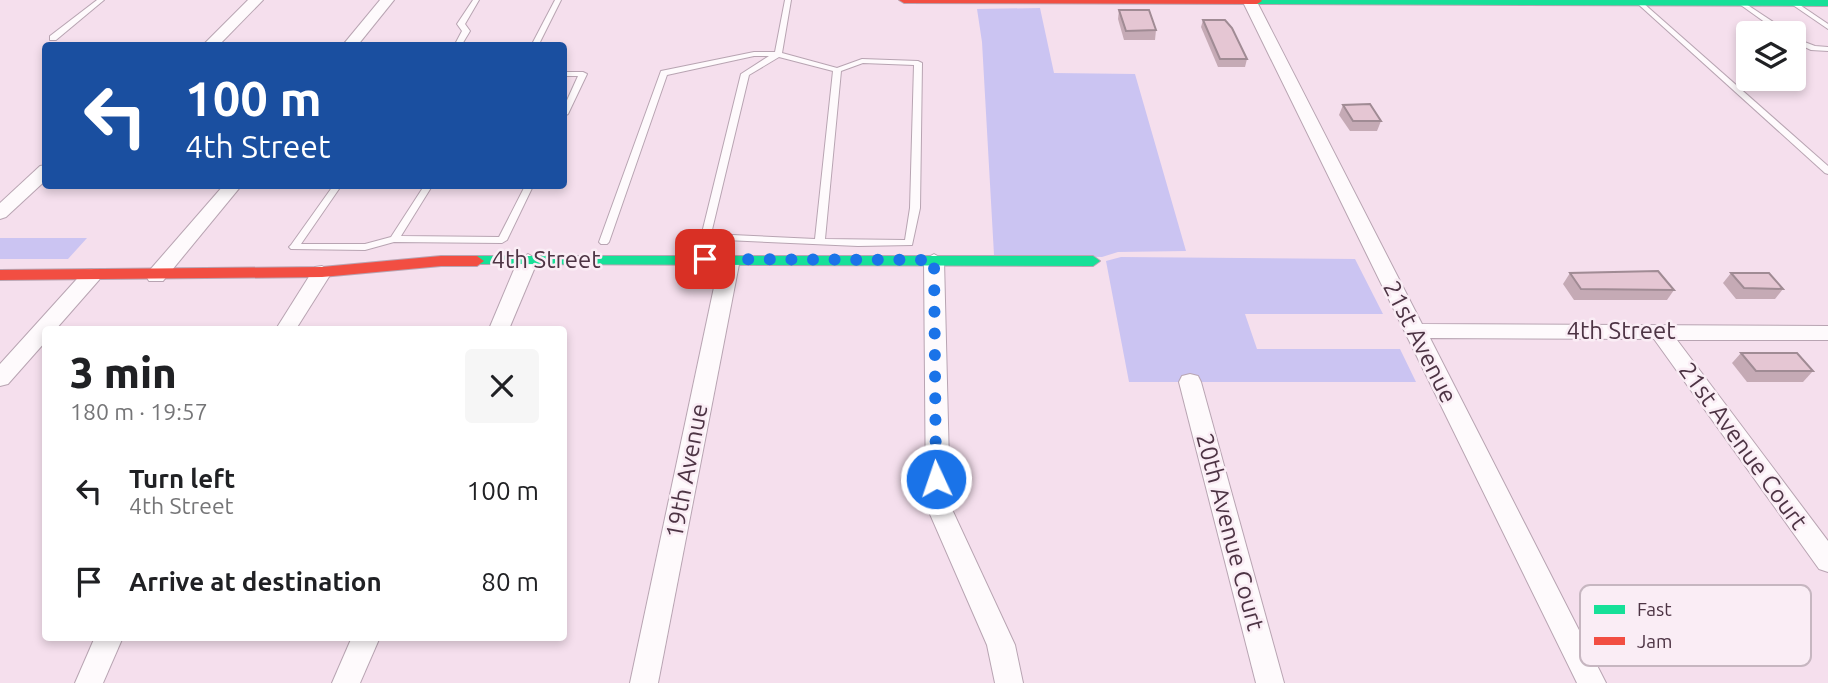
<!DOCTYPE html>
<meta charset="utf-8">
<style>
body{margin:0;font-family:Ubuntu,sans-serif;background:#f6f6f6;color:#202124;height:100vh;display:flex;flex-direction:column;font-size:26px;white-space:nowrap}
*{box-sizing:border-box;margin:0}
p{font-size:23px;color:#757577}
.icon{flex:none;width:38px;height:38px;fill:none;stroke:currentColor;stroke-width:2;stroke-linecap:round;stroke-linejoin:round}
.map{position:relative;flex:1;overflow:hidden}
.details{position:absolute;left:42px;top:326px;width:525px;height:315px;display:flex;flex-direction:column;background:#fff;border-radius:7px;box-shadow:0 4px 10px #0003}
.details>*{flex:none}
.banner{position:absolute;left:42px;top:42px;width:525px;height:147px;border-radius:7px;box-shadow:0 4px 10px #0003;background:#1a4fa0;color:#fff;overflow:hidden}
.tools{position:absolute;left:1736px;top:21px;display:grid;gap:14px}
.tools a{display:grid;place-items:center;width:70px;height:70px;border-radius:7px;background:#fff;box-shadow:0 4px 10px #0003;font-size:35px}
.pin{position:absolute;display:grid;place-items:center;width:60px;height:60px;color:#fff;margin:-30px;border-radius:14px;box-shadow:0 4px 10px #0006}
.me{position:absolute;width:77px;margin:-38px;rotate:357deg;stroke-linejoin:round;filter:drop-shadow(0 0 5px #0008)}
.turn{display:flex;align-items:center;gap:24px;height:147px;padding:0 28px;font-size:32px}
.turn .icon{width:91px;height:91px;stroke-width:2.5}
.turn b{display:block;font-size:49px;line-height:60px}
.round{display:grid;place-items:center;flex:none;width:74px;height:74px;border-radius:7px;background:#f6f6f6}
.overview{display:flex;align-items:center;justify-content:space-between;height:119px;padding:0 28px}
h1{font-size:42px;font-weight:800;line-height:52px}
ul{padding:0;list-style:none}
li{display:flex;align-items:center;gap:21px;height:91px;padding:0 28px}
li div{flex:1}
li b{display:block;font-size:26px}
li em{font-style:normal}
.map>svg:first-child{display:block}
.green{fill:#cbc4f2}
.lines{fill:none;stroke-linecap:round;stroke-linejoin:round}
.lane-casing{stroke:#b8a4b2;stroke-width:2}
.street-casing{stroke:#b8a4b2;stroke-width:2}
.fast-casing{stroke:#b8a4b2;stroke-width:2}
.jam-casing{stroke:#b8a4b2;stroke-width:2}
.lane{fill:#fefafc;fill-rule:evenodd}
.street{fill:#fefafc;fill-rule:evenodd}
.fast{fill:#16e098;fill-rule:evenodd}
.jam{fill:#f24e42;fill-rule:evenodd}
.wall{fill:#c5aab5}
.building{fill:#e5c6d3;stroke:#a08b94;stroke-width:2}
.route{stroke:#1a73e8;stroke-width:12;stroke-dasharray:0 21.6}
.labels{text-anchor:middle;stroke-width:5;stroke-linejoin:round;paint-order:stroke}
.street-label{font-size:24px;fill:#4d3444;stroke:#faedf5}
.key{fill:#faedf5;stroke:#c6b6c0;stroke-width:2}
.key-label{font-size:19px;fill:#4d3444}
</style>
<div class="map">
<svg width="1828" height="683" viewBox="0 0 1828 683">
<rect width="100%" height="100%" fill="#f5dfed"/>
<g class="green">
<polygon points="1040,8 1054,73 1135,74 1186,251 1118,252 1102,257 994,255 982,42 977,9"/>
<polygon points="0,238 87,238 68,259 0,259"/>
<polygon points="1121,257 1355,259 1383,314 1245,314 1257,349 1400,349 1416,382 1129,382 1106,261"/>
</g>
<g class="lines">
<g class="lane-casing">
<g id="lane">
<polygon points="97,0 104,0 56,40 50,40 50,36"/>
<polygon points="473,0 479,0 465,24 470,31 461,46 454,46 462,31 457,24"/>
<polygon points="555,0 561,0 538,46 531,46"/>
<path d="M785 0H791L782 53 837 68 862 59 918 61 922 63 920 208 912 245 858 246 703 239 701 237 741 74 769 56H754L667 75 609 242 607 244H601L599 242 661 71 754 52H775ZM779 57 833 71 815 239 711 234 749 75ZM863 63 914 65 910 208 905 240 825 239 841 71Z"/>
<polygon points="1740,0 1787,31 1787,33 1780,33 1738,3 1738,1"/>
<polygon points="1790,1 1794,1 1828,24 1828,29 1790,3"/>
<polygon points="1638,2 1642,2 1828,166 1828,174 1825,173 1638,4"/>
<polygon points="1794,38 1815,46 1828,47 1828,51 1811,50 1794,42"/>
<polygon points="564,72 583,72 587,74 568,114 564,116 564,107 578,76 564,76"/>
<polygon points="333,186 341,186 301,244 365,244 391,237 424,186 432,186 401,236 499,237 525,186 533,186 507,240 502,243 394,242 365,250 291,249 289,247 291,245"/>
</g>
</g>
<g class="street-casing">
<g id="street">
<polygon points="248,0 263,0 218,46 202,46"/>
<polygon points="380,0 394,0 357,46 342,46"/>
<polygon points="1242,0 1256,0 1422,324 1828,326 1828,340 1677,340 1828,541 1828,572 1819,569 1654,339 1430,338 1606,683 1577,683"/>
<polygon points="46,165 46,180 6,217 0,219 0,203 40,166"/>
<polygon points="223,186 241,186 163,281 149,281 146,276 149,271"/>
<polygon points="730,253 740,259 658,683 630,683 720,259"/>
<polygon points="528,254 538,260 509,329 489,329 518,260"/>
<polygon points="934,254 944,260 950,505 1015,645 1023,683 995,683 987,645 926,505 924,260"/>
<polygon points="322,266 332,272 296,329 276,329 315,267"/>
<polygon points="92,269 102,275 99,280 56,329 46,329 46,341 8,384 0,386 0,364 85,270"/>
<polygon points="1190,374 1198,376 1201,382 1284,683 1256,683 1179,382 1182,376"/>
<polygon points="95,637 123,637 103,683 75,683"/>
<polygon points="352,637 380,637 360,683 332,683"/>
</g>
</g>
<g class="fast-casing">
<g id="fast">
<polygon points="1253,0 1828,0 1828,6 1257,4"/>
<polygon points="477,256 1093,256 1100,261 1093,266 472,264 470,261"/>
</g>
</g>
<g class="jam-casing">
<g id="jam">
<polygon points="899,0 1261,0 1262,1 1257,4 904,3"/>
<polygon points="441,256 477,256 484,261 477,266 441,266 322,277 0,280 0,270 322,267"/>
</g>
</g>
<use href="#lane" class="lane"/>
<use href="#street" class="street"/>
<use href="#fast" class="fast"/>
<use href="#jam" class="jam"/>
</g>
<g class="wall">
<polygon points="1119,10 1156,30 1155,40 1124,40 1118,19"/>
<polygon points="1203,20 1247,59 1245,67 1218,67 1201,27"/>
<polygon points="1343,105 1381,121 1377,131 1350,131 1339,115"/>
<polygon points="1570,273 1674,290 1667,300 1574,300 1563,284"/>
<polygon points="1731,273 1783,289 1775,299 1736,299 1723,283"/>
<polygon points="1741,353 1813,371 1803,382 1747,382 1732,363"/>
</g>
<g class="building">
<polygon points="1119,10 1149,10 1156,30 1126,31"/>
<polygon points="1203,20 1225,20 1232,28 1247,59 1220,59"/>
<polygon points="1370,104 1381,121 1353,121 1343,105"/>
<polygon points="1658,271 1674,290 1581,289 1570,273"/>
<polygon points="1731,273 1769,273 1783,289 1744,288"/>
<polygon points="1741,353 1797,353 1813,371 1756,371"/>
</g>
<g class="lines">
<polyline class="route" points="705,259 934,260 936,479"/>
</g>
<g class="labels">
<g class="street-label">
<text x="546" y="268">4th Street</text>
<text x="1621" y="339">4th Street</text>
<text transform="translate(1420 342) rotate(63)" y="8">21st Avenue</text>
<text transform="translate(1743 446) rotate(54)" y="8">21st Avenue Court</text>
<text transform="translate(687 471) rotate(-79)" y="8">19th Avenue</text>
<text transform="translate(1230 532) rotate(75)" y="8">20th Avenue Court</text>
</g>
</g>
<rect x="1580" y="585" width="231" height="81" rx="10" class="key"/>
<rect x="1594" y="605" width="31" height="9" fill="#16e098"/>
<rect x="1594" y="637" width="31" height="8" fill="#f24e42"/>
<g class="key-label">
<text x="1637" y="616">Fast</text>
<text x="1637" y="648">Jam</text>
</g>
</svg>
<div class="tools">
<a><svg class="icon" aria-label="layers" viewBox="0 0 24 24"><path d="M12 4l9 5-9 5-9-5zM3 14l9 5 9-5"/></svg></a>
</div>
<div class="pin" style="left:705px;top:259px;background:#d93025"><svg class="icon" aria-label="arrive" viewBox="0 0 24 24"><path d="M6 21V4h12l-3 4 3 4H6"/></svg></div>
<svg class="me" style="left:936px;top:479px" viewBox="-20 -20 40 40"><circle r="17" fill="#1a73e8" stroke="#fff" stroke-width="3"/><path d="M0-11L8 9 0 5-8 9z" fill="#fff"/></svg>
<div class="banner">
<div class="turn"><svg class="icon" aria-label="left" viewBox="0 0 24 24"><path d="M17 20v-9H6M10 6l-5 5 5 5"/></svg><div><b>100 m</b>4th Street</div></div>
</div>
<section class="details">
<div class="overview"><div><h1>3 min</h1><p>180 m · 19:57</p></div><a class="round"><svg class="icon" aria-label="close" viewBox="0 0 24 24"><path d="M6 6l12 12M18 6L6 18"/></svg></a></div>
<ul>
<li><svg class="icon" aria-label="left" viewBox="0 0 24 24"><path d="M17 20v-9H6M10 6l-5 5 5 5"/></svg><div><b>Turn left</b><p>4th Street</p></div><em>100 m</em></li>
<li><svg class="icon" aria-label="arrive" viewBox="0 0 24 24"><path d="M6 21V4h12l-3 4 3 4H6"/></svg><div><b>Arrive at destination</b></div><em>80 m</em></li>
</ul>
</section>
</div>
